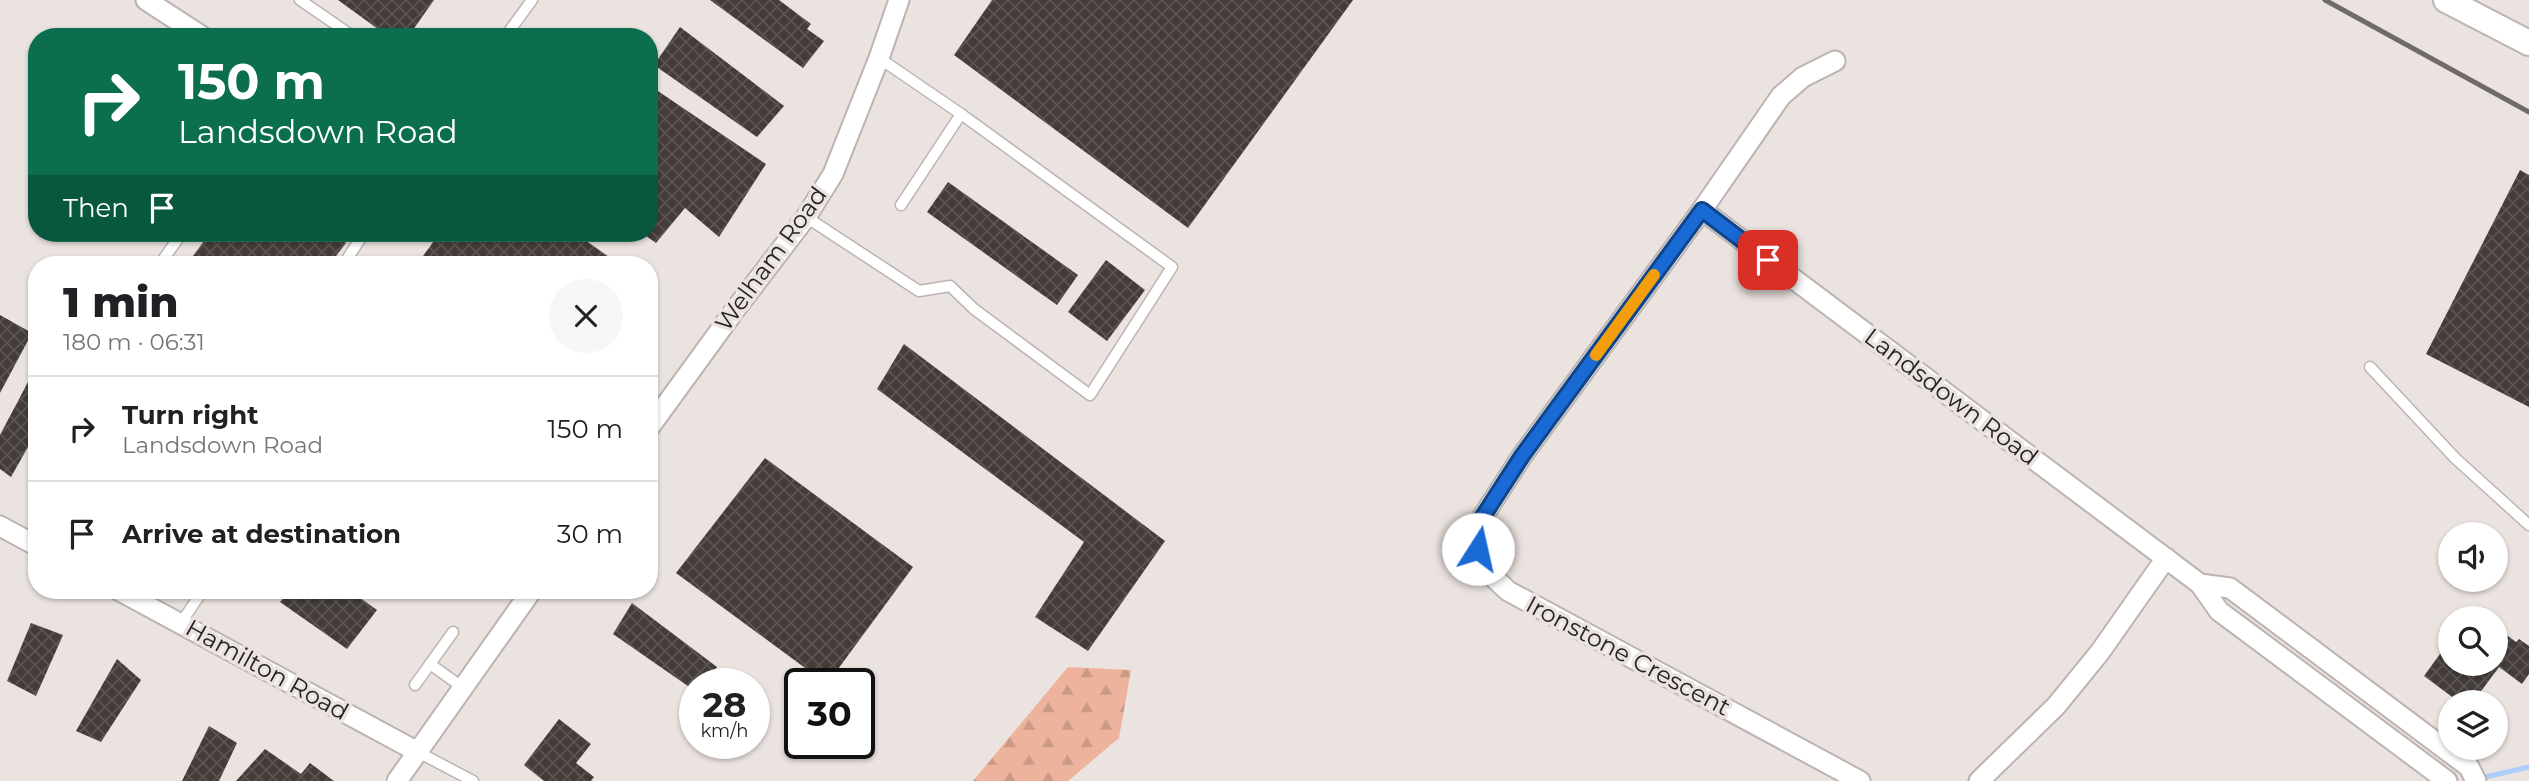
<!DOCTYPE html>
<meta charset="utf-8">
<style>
body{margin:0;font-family:Montserrat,sans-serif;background:#f6f6f6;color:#202124;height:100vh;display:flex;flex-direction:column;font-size:26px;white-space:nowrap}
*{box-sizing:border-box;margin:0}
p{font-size:23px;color:#757577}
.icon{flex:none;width:38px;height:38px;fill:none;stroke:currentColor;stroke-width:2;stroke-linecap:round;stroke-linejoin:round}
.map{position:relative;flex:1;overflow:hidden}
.side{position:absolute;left:28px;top:256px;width:630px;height:343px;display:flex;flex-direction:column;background:#fff;border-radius:28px;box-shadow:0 2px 5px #0004}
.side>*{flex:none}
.banner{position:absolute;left:28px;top:28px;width:630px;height:214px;border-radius:28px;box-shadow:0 2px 5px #0004;background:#0b6e4f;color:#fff;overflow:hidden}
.controls{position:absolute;left:2438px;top:522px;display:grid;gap:14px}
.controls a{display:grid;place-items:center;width:70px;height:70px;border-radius:50%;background:#fff;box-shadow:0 2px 5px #0004;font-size:35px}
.speed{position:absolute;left:679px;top:668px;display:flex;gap:14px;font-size:35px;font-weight:700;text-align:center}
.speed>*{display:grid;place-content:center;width:91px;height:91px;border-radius:50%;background:#fff;box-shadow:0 2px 5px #0004;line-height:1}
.speed small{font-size:18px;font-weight:400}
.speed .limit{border:4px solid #111;border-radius:10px;background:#fff;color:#111}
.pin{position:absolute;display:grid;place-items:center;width:60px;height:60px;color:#fff;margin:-30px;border-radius:14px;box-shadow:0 4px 10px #0006}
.me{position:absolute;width:77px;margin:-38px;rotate:10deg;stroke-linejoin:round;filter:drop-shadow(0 0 5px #0008)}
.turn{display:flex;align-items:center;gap:24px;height:147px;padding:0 35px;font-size:32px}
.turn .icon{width:91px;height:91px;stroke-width:2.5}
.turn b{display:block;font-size:49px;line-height:60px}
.then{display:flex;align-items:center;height:66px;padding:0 35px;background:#0003;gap:14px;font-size:26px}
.round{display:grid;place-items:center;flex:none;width:74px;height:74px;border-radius:37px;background:#f6f6f6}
.overview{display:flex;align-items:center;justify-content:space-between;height:119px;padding:0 35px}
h1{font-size:42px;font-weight:800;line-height:52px}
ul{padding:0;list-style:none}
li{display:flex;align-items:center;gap:21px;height:105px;padding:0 35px;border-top:2px solid #e0e0e0}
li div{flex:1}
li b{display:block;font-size:26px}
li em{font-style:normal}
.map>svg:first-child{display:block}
.forest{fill:url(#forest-firs)}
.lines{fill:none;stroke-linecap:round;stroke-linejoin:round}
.stream{stroke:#adcdfc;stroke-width:5}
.building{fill:url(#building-cross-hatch)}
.service-casing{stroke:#bdb4b1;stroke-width:13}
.minor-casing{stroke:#bdb4b1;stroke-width:23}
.tertiary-casing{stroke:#bdb4b1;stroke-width:28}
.service{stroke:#fff;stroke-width:10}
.minor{stroke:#fff;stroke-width:19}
.tertiary{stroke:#fff;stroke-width:24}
.rail{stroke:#706b69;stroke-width:5}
.route-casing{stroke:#10458a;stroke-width:18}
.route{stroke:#196ad5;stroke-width:12}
.slow{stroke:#f59e0b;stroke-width:12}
.labels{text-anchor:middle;stroke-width:7;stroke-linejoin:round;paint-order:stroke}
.street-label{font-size:24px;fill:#252221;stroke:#ebe3df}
</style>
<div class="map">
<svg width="2529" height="781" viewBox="0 0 2529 781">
<defs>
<pattern id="forest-firs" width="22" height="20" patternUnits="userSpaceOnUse" patternTransform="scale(1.75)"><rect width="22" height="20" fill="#edb39c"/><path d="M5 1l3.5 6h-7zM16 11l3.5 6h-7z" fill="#cb9a86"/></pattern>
<pattern id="building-cross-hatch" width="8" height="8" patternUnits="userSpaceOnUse" patternTransform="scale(1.75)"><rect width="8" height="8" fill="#433c39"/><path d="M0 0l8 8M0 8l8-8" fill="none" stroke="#5c5653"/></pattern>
</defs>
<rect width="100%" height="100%" fill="#ebe3df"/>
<polygon class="forest" points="1068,667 1131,670 1119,738 1068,781 973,781"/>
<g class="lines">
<polyline class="stream" points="2485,777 2529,767"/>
</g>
<g class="building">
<polygon points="338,0 434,0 408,37 389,37"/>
<polygon points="710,0 779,0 811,24 807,29 824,41 803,68"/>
<polygon points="992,0 1353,0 1188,228 954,55"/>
<polygon points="680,27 784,106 757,137 654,65"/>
<polygon points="649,85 766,164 719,237 685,208 656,243 642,233 649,233"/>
<polygon points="2520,170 2529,175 2529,407 2426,354"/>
<polygon points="948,182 1078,275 1057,305 927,212"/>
<polygon points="210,233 331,233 346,243 330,264 187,264"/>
<polygon points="440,233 575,233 619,264 417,264"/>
<polygon points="1106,260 1145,290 1107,341 1068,312"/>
<polygon points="0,315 32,333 0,393"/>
<polygon points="904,344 1165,541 1088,651 1035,617 1084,542 877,389"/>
<polygon points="37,365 37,431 11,477 0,469 0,435"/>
<polygon points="765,458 913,567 827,684 676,573"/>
<polygon points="289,590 349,590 377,610 347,649 280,602"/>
<polygon points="632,603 717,667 708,684 695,684 695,691 613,634"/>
<polygon points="2472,610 2483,618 2466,618"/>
<polygon points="31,623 63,635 36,696 7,681"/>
<polygon points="2496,627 2516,642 2519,639 2529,646 2529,674 2522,684 2499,667 2473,702 2459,702 2424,676 2450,640 2450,663 2496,663"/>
<polygon points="117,659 141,680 101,742 76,731"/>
<polygon points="559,719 591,744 576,763 594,777 591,781 544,781 524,765"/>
<polygon points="209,726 237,743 219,781 182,781"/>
<polygon points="265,749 301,774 310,763 334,781 236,781"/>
</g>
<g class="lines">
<g class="service-casing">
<g id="service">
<polyline points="300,0 354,37"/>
<polyline points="505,37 532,0"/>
<polyline points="901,205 961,114"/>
<polyline points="806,217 919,291 950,286 974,309 1090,395 1172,267 961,114 879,58"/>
<polyline points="160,264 182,233"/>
<polyline points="344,264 364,233"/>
<polyline points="2370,367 2455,458 2529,525"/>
<polyline points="181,623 203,590"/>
<polyline points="430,664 462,687"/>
<polyline points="415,685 453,632"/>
<polyline points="416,751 473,781"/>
</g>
</g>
<g class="minor-casing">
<g id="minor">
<polyline points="146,0 203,37"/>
<polyline points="1835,61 1803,77 1781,96 1702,210 1522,456 1480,521 1478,549 1491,575 1508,591 1860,781"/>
<polyline points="1702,210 2200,584"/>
<polyline points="649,428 737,307 806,217 833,174 879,58 899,0"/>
<polyline points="0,526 37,546"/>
<polyline points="118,590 416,751"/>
<polyline points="397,781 532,590"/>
<polyline points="1979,781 2056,706 2100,652 2166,558"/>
<polyline points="2447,781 2219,611 2200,584 2230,588 2469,767 2476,781"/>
</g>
</g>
<g class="tertiary-casing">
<polyline id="tertiary" points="2446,0 2529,43"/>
</g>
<use href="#service" class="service"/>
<use href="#minor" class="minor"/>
<use href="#tertiary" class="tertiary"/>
<polyline class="rail" points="2325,0 2529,112"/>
</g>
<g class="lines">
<g class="route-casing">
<polyline id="route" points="1478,549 1480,521 1522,456 1702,210 1768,260"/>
</g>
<use href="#route" class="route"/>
<polyline class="slow" points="1596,355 1654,275"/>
</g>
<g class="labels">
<g class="street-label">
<text transform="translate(771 259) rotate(-54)" y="8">Welham Road</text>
<text transform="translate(1951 397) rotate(37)" y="8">Landsdown Road</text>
<text transform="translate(1628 656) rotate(28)" y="8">Ironstone Crescent</text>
<text transform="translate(267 670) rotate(29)" y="8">Hamilton Road</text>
</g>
</g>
</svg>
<div class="controls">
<a><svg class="icon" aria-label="sound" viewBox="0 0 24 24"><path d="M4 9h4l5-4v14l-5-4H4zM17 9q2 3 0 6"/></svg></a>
<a><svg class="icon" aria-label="search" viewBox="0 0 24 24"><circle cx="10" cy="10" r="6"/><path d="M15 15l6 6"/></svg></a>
<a><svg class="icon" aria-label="layers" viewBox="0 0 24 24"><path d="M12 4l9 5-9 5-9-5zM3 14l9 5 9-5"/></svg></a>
</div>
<div class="speed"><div>28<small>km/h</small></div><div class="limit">30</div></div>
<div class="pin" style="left:1768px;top:260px;background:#d93025"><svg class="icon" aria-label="arrive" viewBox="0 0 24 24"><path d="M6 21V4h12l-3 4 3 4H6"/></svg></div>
<svg class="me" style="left:1478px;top:549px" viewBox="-20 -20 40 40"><circle r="19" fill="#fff"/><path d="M0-13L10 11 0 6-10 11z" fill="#196ad5"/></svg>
<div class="banner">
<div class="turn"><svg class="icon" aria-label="right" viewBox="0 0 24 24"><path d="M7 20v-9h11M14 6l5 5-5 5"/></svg><div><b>150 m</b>Landsdown Road</div></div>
<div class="then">Then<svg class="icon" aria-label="arrive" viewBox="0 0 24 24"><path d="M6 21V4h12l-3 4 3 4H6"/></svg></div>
</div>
<section class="side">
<div class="overview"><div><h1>1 min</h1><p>180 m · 06:31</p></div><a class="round"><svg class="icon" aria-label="close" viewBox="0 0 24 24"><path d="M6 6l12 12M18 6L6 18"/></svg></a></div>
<ul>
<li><svg class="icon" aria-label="right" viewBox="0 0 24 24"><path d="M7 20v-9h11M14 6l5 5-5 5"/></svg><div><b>Turn right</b><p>Landsdown Road</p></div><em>150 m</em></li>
<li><svg class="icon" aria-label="arrive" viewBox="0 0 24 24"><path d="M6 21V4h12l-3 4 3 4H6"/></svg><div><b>Arrive at destination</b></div><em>30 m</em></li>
</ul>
</section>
</div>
